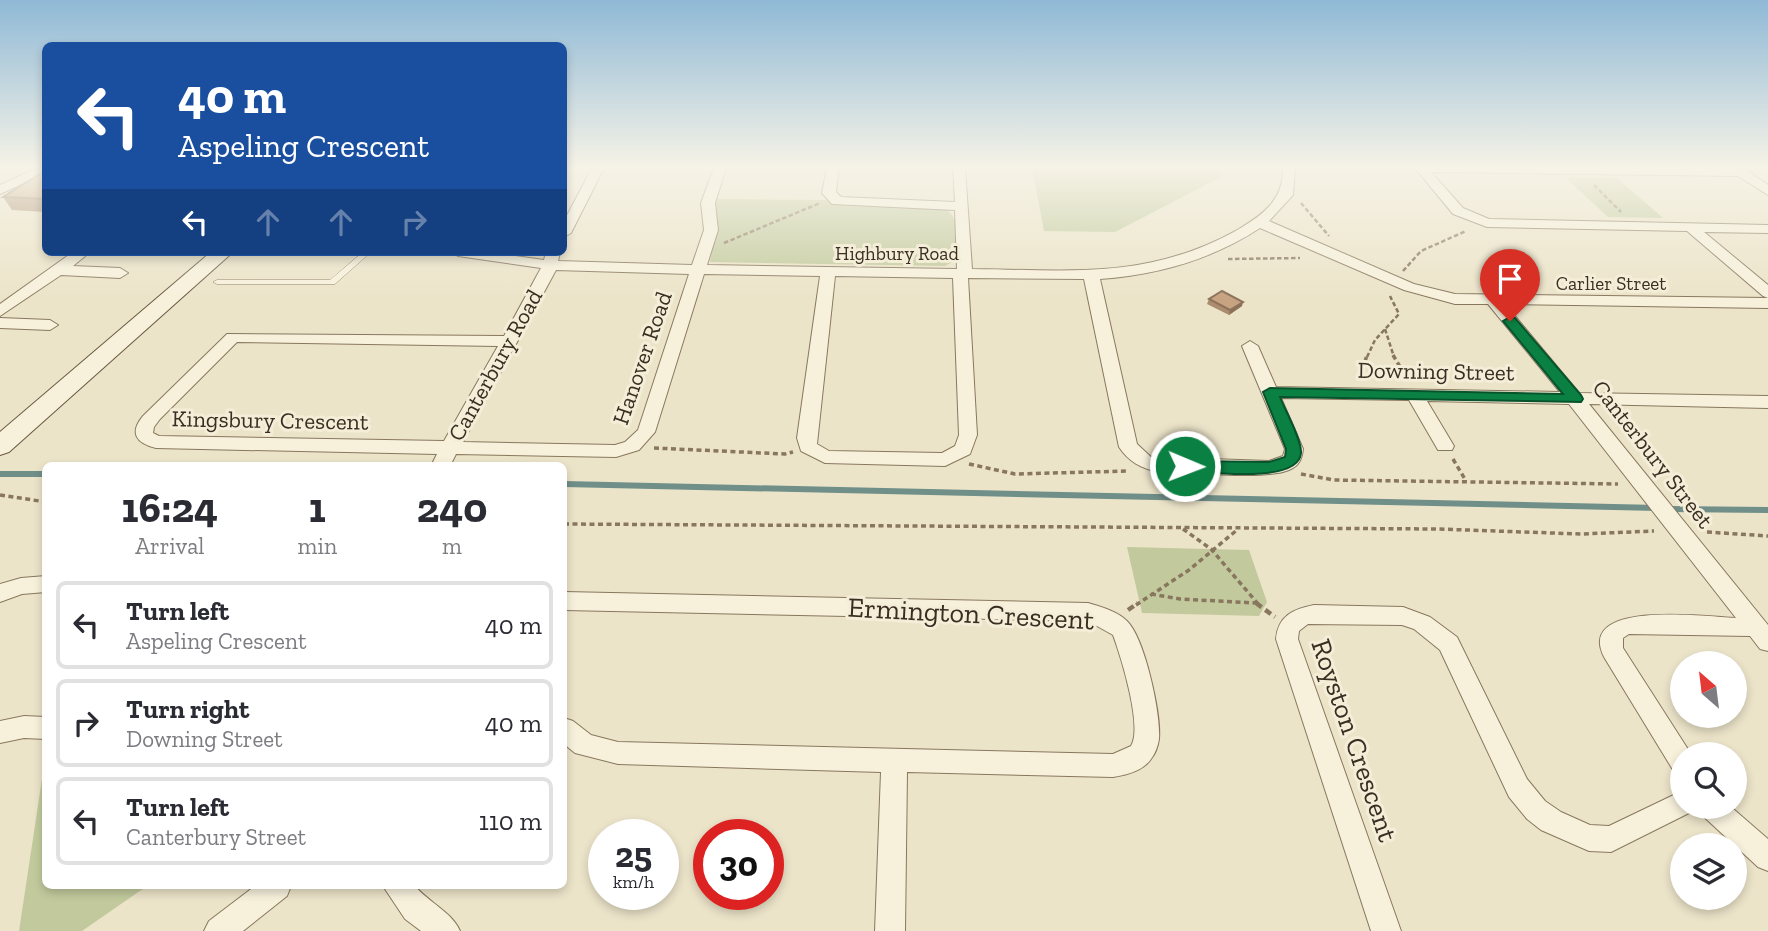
<!DOCTYPE html>
<style>
body{margin:0;font-family:"Zilla Slab",serif;background:#f7f7f7;color:#2b2b33;height:100vh;display:flex;flex-direction:column;font-size:26px;white-space:nowrap}
*{box-sizing:border-box;margin:0}
p{font-size:23px;color:#7c7c81}
.icon{flex:none;width:38px;height:38px;fill:none;stroke:currentColor;stroke-width:2;stroke-linecap:round;stroke-linejoin:round}
.map{position:relative;flex:1;overflow:hidden}
.drawer{position:absolute;left:42px;top:462px;width:525px;height:427px;display:flex;flex-direction:column;background:#fff;border-radius:10px;box-shadow:0 4px 10px #0003}
.drawer>*{flex:none}
.guide{position:absolute;left:42px;top:42px;width:525px;height:214px;border-radius:10px;box-shadow:0 4px 10px #0003;background:#1a4fa0;color:#fff;overflow:hidden}
.needle{width:46px;rotate:332deg}
.tools{position:absolute;left:1670px;top:651px;display:grid;gap:14px}
.tools a{display:grid;place-items:center;width:77px;height:77px;border-radius:50%;background:#fff;box-shadow:0 4px 10px #0003;font-size:35px}
.speed{position:absolute;left:588px;top:819px;display:flex;gap:14px;font-size:35px;font-weight:700;text-align:center}
.speed>*{display:grid;place-content:center;width:91px;height:91px;border-radius:50%;background:#fff;box-shadow:0 4px 10px #0003;line-height:1}
.speed small{font-size:18px;font-weight:400}
.speed .limit{border:10px solid #d22;background:#fff;color:#111}
.pin{position:absolute;display:grid;place-items:center;width:60px;height:60px;color:#fff;margin:-72px -30px;border-radius:50% 50% 50% 0;rotate:-45deg;box-shadow:0 0 7px #0007}
.pin .icon{rotate:45deg}
.me{position:absolute;width:77px;margin:-38px;rotate:91deg;stroke-linejoin:round;filter:drop-shadow(0 0 5px #0008)}
.turn{display:flex;align-items:center;gap:24px;height:147px;padding:0 21px;font-size:32px}
.turn .icon{width:91px;height:91px;stroke-width:2.5}
.turn b{display:block;font-size:49px;line-height:60px}
.lanes{display:flex;align-items:center;height:66px;padding:0 21px;background:#0003;justify-content:center;gap:35px;direction:ltr}
.lanes .off{opacity:.35}
.eta{display:flex;justify-content:space-evenly;align-items:center;height:119px;text-align:center}
.eta b{font-size:42px;font-weight:800;line-height:49px}
ul{padding:0;list-style:none}
li{display:flex;align-items:center;gap:21px;height:88px;margin:0 14px 10px;padding:0 7px;border:4px solid #e1e1e2;border-radius:10px}
li div{flex:1}
li b{display:block;font-size:26px}
li em{font-style:normal}
.map>svg:first-child{display:block}
.green{fill:#c2ca9d}
.lines{fill:none;stroke-linecap:round;stroke-linejoin:round}
.stream{stroke:#708f89;stroke-width:6}
.lane-casing{stroke:#88775e;stroke-width:1}
.street-casing{stroke:#88775e;stroke-width:2}
.secondary-casing{stroke:#6a5841;stroke-width:2}
.path-far2{stroke:#88775e;stroke-width:2.5;stroke-dasharray:4.5 2.5;stroke-linecap:butt}
.path-far1{stroke:#88775e;stroke-width:3.5;stroke-dasharray:5 3.5;stroke-linecap:butt}
.path{stroke:#88775e;stroke-width:4.5;stroke-dasharray:7 4.5;stroke-linecap:butt}
.lane{fill:#f7f1dc;fill-rule:evenodd}
.street{fill:#f7f1dc;fill-rule:evenodd}
.secondary{fill:#f7f1dc;fill-rule:evenodd}
.wall{fill:#ac8c6f}
.shaded-wall{fill:#8c725a}
.building{fill:#c8a381;stroke:#8c725a;stroke-width:2}
.route{fill:#0b8043;stroke:#07532c;stroke-width:2}
.labels{text-anchor:middle;stroke-width:6;stroke-linejoin:round;paint-order:stroke}
.far-street-label{font-size:19px;fill:#392e21;stroke:#f4eed8}
.street-label{font-size:23px;fill:#392e21;stroke:#f4eed8}
.near-street-label{font-size:28px;fill:#392e21;stroke:#f4eed8}
</style>
<div class="map">
<svg width="1768" height="931" viewBox="0 0 1768 931">
<rect width="100%" height="100%" fill="#ece4c9"/>
<g class="green">
<polygon points="1032,168 1218,168 1221,177 1115,232 1044,231"/>
<polygon points="1565,177 1617,178 1663,218 1608,217"/>
<path d="M716 199 826 200 845 206 942 208C962 215 957 241 958 259L945 266 710 262 717 225Z"/>
<polygon points="1127,547 1249,550 1267,602 1259,616 1142,613"/>
<polygon points="45,759 46,886 147,886 82,931 19,931"/>
</g>
<g class="lines">
<g class="stream">
<polyline points="0,474 46,474"/>
<polyline points="564,484 1658,508"/>
<polyline points="1668,509 1768,510"/>
</g>
<g class="lane-casing">
<polygon id="lane" points="363,252 371,252 335,284 217,284 213,282 217,280 330,280"/>
</g>
<g class="street-casing">
<g id="street">
<polygon points="37,168 46,168 46,173 0,194 0,185"/>
<polygon points="592,168 604,168 571,233 564,237 564,221"/>
<path d="M714 168H726L715 203 718 230 707 265 957 269 955 210 832 204 822 193 827 168H839L836 192 841 197 955 202 953 168H965L972 269C1071 270 1149 280 1239 229 1264 214 1284 199 1283 168H1295L1293 195 1269 221 1414 284 1455 294 1768 298V308L1505 304 1579 393 1768 396V408L1589 404 1768 625V651L1760 649 1750 636 1629 634 1623 638V648L1691 754H1682V774L1673 770 1604 657C1575 599 1708 617 1736 618L1569 404 1427 401 1454 446 1452 450H1438L1409 400 1281 398 1303 449C1302 459 1299 466 1289 470 1265 480 1188 472 1158 472 1141 468 1129 462 1119 447L1084 279 968 278 977 435 970 454 945 466 825 463 801 451 797 438 820 276 704 274 655 432 639 450 616 457 456 454 450 466H431L437 454 156 448C136 443 129 433 143 416L227 334 504 336 541 268 458 256 451 252H487L544 260 546 252H560L558 261 692 265 704 230 701 203ZM1260 228 1404 290 1455 304H1488L1560 392 1276 387 1258 346 1250 341 1242 346 1285 449 1283 456 1269 461 1151 457 1137 444 1100 279C1157 275 1211 260 1260 228ZM556 270 689 274 638 430 625 442 615 445 463 442ZM835 276 953 278 959 435 955 446 942 453 829 451 817 444ZM237 342 498 346 444 441 159 436 153 433 154 427 160 419Z"/>
<polygon points="1415,168 1744,168 1768,185 1768,195 1738,176 1431,172 1463,208 1489,219 1768,225 1768,233 1704,232 1768,285 1768,298 1763,296 1687,231 1487,227 1453,214"/>
<polygon points="73,252 90,252 73,266 120,268 128,273 120,278 61,275 0,316 0,304"/>
<polygon points="0,318 50,320 58,325 50,330 0,328"/>
<polygon points="46,576 46,592 22,594 0,602 0,584 21,578"/>
<path d="M564 592 1088 603C1101 607 1117 611 1127 621 1145 639 1161 714 1159 739 1158 746 1155 754 1151 759 1143 771 1126 775 1113 777L907 772 905 931H875L881 772 618 764 575 753 564 744V718L573 721 591 735 618 742 1113 754 1131 746C1143 727 1121 657 1113 635L1088 621 564 610Z"/>
<path d="M1314 605 1403 607 1430 617 1457 637 1527 779 1545 801 1561 812 1590 825 1609 826 1682 791V807H1694L1691 812 1611 852 1589 851 1541 830 1527 819 1509 797 1440 650 1414 629 1402 625 1308 624 1299 631 1298 639 1401 931H1371L1276 639C1278 616 1293 609 1314 605Z"/>
<polygon points="24,716 46,717 46,739 24,738 0,743 0,721"/>
<polygon points="1699,807 1731,807 1768,839 1768,871 1758,867 1703,816"/>
<polygon points="255,886 291,886 287,896 243,931 204,931 209,921"/>
<path d="M383 886H415C428 902 452 912 460 931H421L405 919Z"/>
</g>
</g>
<g class="secondary-casing">
<polygon id="secondary" points="211,252 233,252 9,452 0,455 0,432"/>
</g>
<g class="path-far2">
<polyline points="1594,185 1621,212"/>
<polyline points="1301,203 1329,236"/>
<polyline points="724,243 820,203"/>
<polyline points="1228,259 1300,258"/>
<polyline points="1403,271 1421,251 1466,231"/>
<polyline points="1385,329 1394,357"/>
<polyline points="1367,357 1375,340 1399,314 1390,296"/>
</g>
<g class="path-far1">
<polyline points="1393,355 1408,380"/>
<polyline points="1360,378 1367,355"/>
<polyline points="654,448 785,454 793,452"/>
<polyline points="1453,459 1466,481"/>
<polyline points="969,464 1015,474 1128,471"/>
<polyline points="1301,474 1334,480 1618,484"/>
<polyline points="0,495 46,502"/>
<polyline points="564,524 1438,529 1581,534 1654,531"/>
<polyline points="1183,529 1211,549 1259,605"/>
<polyline points="1707,532 1768,536"/>
<polyline points="1151,594 1180,599 1256,603"/>
<polyline points="1136,605 1189,570 1237,530"/>
</g>
<g class="path">
<polyline points="1256,603 1275,617"/>
<polyline points="1128,610 1138,603"/>
</g>
<use href="#lane" class="lane"/>
<use href="#street" class="street"/>
<use href="#secondary" class="secondary"/>
</g>
<g class="wall">
<polygon points="46,172 46,212 12,210 3,197"/>
<polygon points="1209,299 1242,306 1229,315 1207,304"/>
</g>
<polygon class="shaded-wall" points="1243,302 1242,306 1229,315 1230,310"/>
<g class="building">
<polygon points="43,172 46,172 46,199 3,197"/>
<polygon points="1222,291 1243,302 1230,310 1209,299"/>
</g>
<linearGradient id="sky" x2="0" y2="1"><stop stop-color="#8fb9d6"/><stop offset="0.56" stop-color="#f6f3e7"/><stop offset="1" stop-color="#f6f3e7" stop-opacity="0"/></linearGradient>
<rect width="1768" height="298" fill="url(#sky)"/>
<path class="route" d="M1510 317 1515 318 1581 395 1583 399 1581 402 1280 397C1285 410 1302 440 1301 453 1299 484 1208 472 1185 471L1177 466 1185 461 1269 462 1285 457 1286 449 1263 392 1270 388 1563 394 1503 321Z"/>
<g class="labels">
<g class="far-street-label">
<text x="897" y="260">Highbury Road</text>
<text x="1611" y="290">Carlier Street</text>
</g>
<g class="street-label">
<text transform="translate(642 358) rotate(-71)" y="8">Hanover Road</text>
<text transform="translate(495 365) rotate(-61)" y="8">Canterbury Road</text>
<text transform="translate(1436 371) rotate(1)" y="8">Downing Street</text>
<text transform="translate(270 420) rotate(1)" y="8">Kingsbury Crescent</text>
<text transform="translate(1653 454) rotate(52)" y="8">Canterbury Street</text>
</g>
<g class="near-street-label">
<text transform="translate(971 613) rotate(3)" y="10">Ermington Crescent</text>
<text transform="translate(1355 740) rotate(71)" y="10">Royston Crescent</text>
</g>
</g>
</svg>
<div class="tools">
<a><svg class="needle" viewBox="-14 -14 28 28"><path d="M0-13l5 13h-10z" fill="#e53935"/><path d="M0 13l5-13h-10z" fill="#7c7c81"/></svg></a>
<a><svg class="icon" aria-label="search" viewBox="0 0 24 24"><circle cx="10" cy="10" r="6"/><path d="M15 15l6 6"/></svg></a>
<a><svg class="icon" aria-label="layers" viewBox="0 0 24 24"><path d="M12 4l9 5-9 5-9-5zM3 14l9 5 9-5"/></svg></a>
</div>
<div class="speed"><div>25<small>km/h</small></div><div class="limit">30</div></div>
<div class="pin" style="left:1510px;top:321px;background:#d93025"><svg class="icon" aria-label="arrive" viewBox="0 0 24 24"><path d="M6 21V4h12l-3 4 3 4H6"/></svg></div>
<svg class="me" style="left:1185px;top:466px" viewBox="-20 -20 40 40"><circle r="17" fill="#0b8043" stroke="#fff" stroke-width="3"/><path d="M0-11L8 9 0 5-8 9z" fill="#fff"/></svg>
<div class="guide">
<div class="turn"><svg class="icon" aria-label="left" viewBox="0 0 24 24"><path d="M17 20v-9H6M10 6l-5 5 5 5"/></svg><div><b>40 m</b>Aspeling Crescent</div></div>
<div class="lanes"><svg class="icon" aria-label="left" viewBox="0 0 24 24"><path d="M17 20v-9H6M10 6l-5 5 5 5"/></svg><svg class="icon off" aria-label="ahead" viewBox="0 0 24 24"><path d="M12 20V5M6 11l6-6 6 6"/></svg><svg class="icon off" aria-label="ahead" viewBox="0 0 24 24"><path d="M12 20V5M6 11l6-6 6 6"/></svg><svg class="icon off" aria-label="right" viewBox="0 0 24 24"><path d="M7 20v-9h11M14 6l5 5-5 5"/></svg></div>
</div>
<section class="drawer">
<div class="eta">
<div><b>16:24</b><p>Arrival</p></div>
<div><b>1</b><p>min</p></div>
<div><b>240</b><p>m</p></div>
</div>
<ul>
<li><svg class="icon" aria-label="left" viewBox="0 0 24 24"><path d="M17 20v-9H6M10 6l-5 5 5 5"/></svg><div><b>Turn left</b><p>Aspeling Crescent</p></div><em>40 m</em></li>
<li><svg class="icon" aria-label="right" viewBox="0 0 24 24"><path d="M7 20v-9h11M14 6l5 5-5 5"/></svg><div><b>Turn right</b><p>Downing Street</p></div><em>40 m</em></li>
<li><svg class="icon" aria-label="left" viewBox="0 0 24 24"><path d="M17 20v-9H6M10 6l-5 5 5 5"/></svg><div><b>Turn left</b><p>Canterbury Street</p></div><em>110 m</em></li>
</ul>
</section>
</div>
